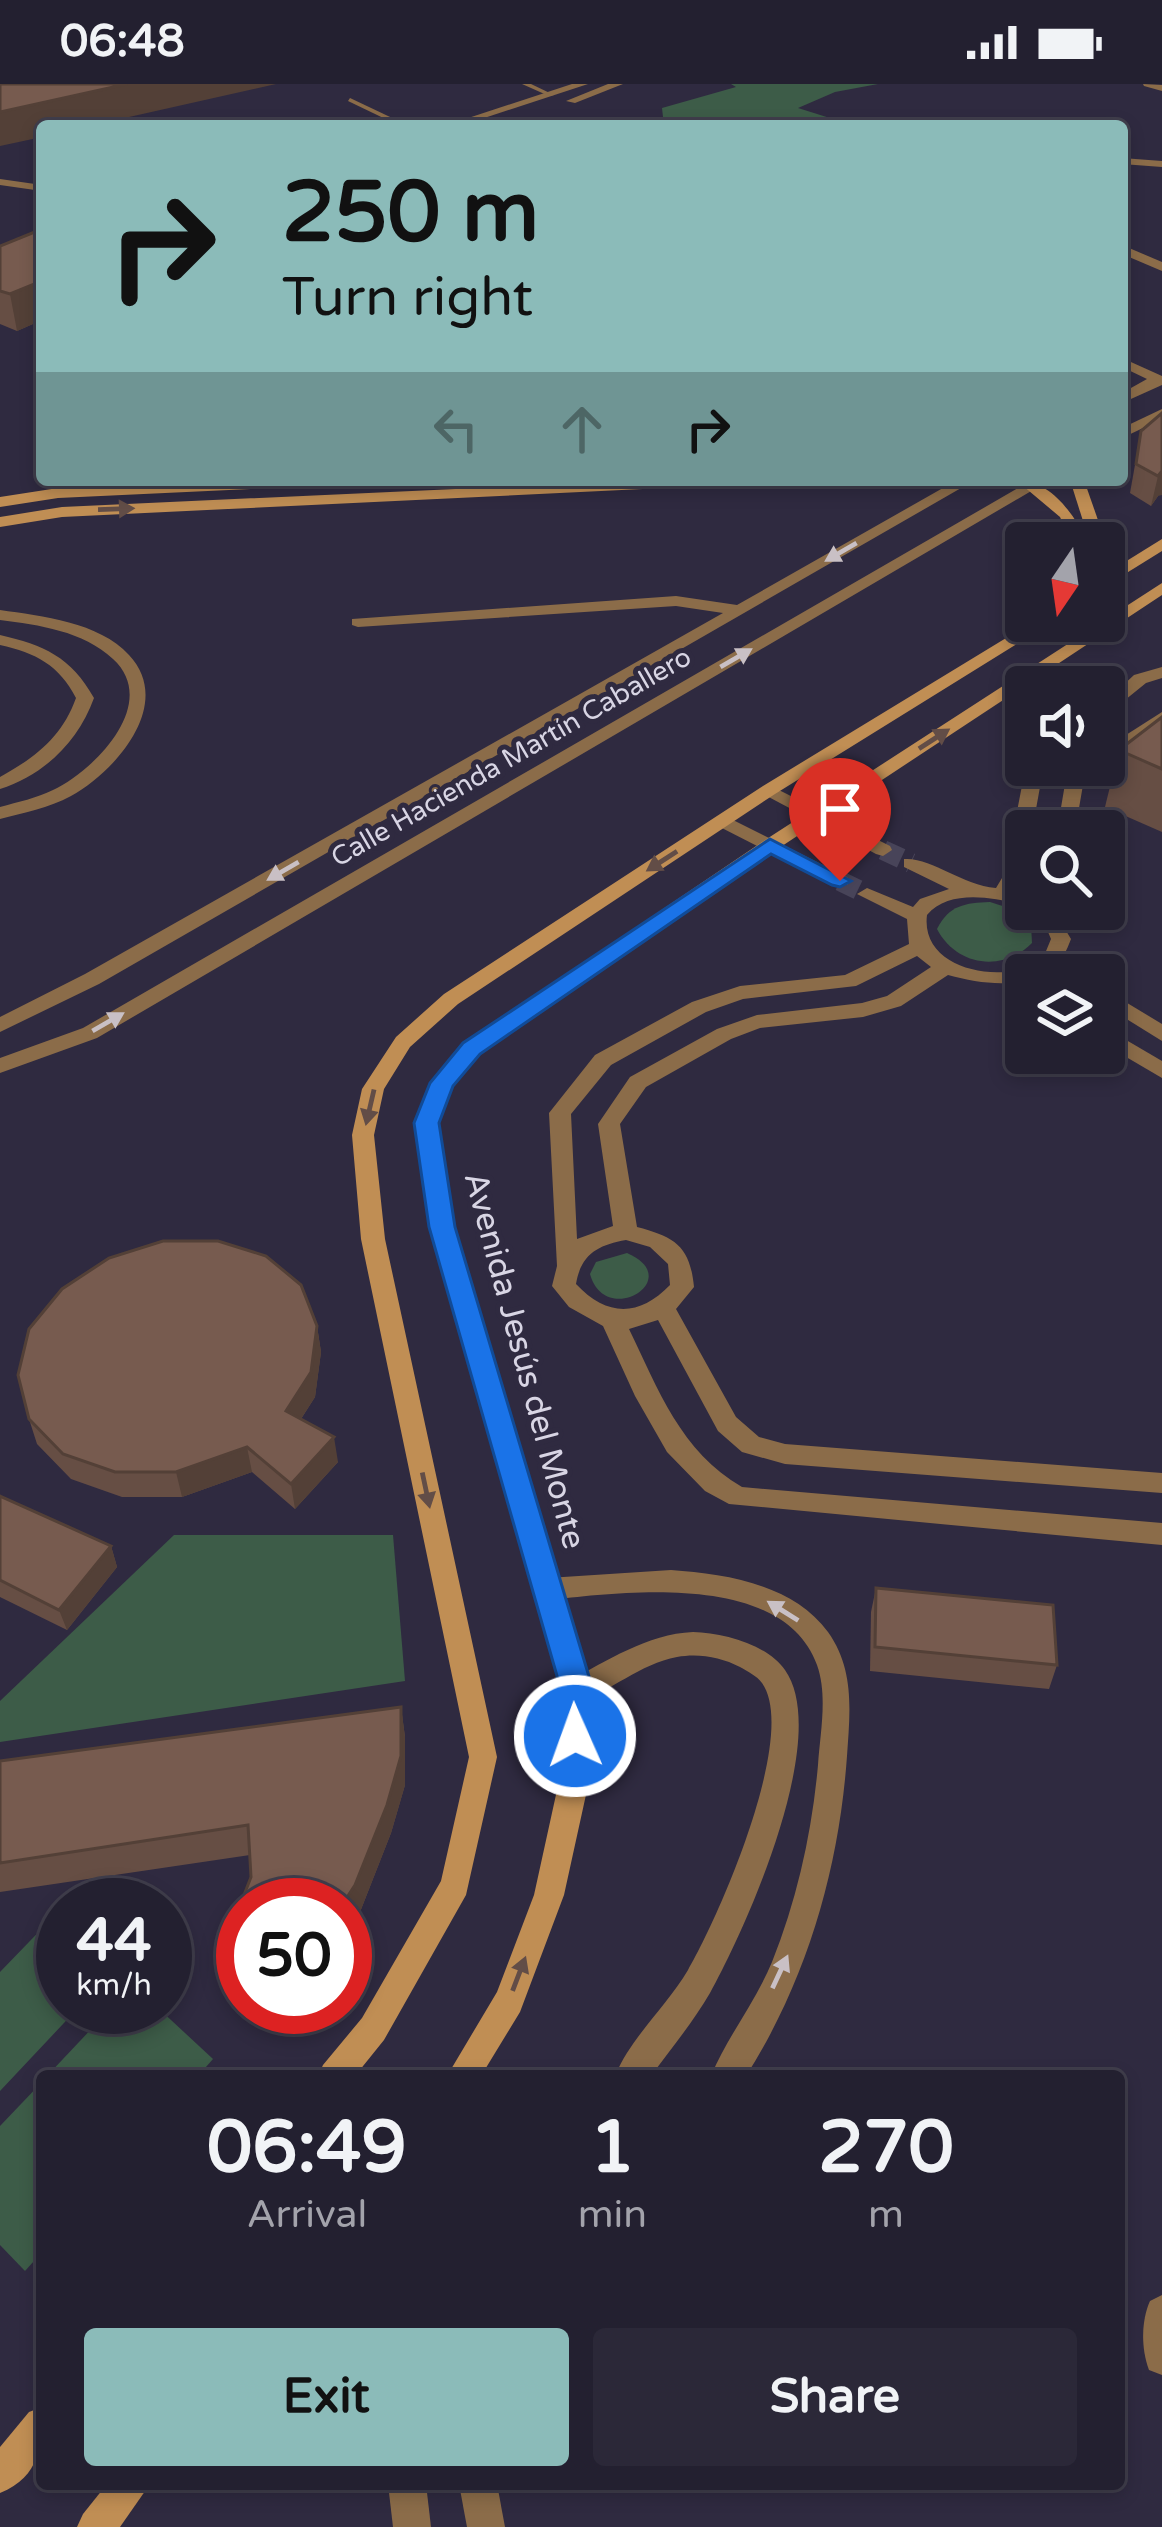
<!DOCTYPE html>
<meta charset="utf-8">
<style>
body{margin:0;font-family:"Varela Round",sans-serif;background:#2b2838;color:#f1f3f6;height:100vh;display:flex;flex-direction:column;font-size:45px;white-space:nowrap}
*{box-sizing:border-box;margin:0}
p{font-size:39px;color:#a3a3ab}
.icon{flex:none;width:66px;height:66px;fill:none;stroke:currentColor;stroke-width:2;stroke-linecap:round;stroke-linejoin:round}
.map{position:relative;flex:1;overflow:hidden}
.panel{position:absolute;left:36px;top:1986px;width:1089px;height:420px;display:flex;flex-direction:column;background:#232030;border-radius:12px;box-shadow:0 6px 18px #0003,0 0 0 3px #403e4c}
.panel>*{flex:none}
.guide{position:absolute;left:36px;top:36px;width:1092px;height:366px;border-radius:12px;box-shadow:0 6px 18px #0003,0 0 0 3px #403e4c;background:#8bbbb9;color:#111;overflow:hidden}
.needle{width:78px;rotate:193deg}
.buttons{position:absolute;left:1005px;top:438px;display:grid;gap:24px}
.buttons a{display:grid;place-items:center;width:120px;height:120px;border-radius:12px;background:#232030;box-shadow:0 6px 18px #0003,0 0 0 3px #403e4c;font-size:60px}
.speed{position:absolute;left:36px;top:1794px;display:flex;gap:24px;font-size:60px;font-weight:700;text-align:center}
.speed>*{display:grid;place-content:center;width:156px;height:156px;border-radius:50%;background:#232030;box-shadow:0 6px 18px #0003,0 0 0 3px #403e4c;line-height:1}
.speed small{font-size:30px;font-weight:400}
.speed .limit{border:18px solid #d22;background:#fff;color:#111}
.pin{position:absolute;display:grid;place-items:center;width:102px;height:102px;color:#fff;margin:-123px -51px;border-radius:50% 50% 50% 0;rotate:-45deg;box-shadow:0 0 12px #0007}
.pin .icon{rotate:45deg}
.me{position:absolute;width:132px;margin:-66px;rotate:358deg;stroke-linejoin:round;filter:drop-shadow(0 0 9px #0008)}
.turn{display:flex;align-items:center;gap:42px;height:252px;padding:0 48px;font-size:54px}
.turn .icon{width:156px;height:156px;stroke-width:2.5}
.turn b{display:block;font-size:84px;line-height:102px}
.lanes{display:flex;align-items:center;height:114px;padding:0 48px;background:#0003;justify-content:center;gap:60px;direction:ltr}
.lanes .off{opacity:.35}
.eta{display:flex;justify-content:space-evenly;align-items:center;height:204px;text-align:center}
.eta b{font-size:72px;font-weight:800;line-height:84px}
.action{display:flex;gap:24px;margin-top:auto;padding:24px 48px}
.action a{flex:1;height:138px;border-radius:12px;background:#8bbbb9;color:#111;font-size:48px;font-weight:800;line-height:138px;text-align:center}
.action a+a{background:#2b2838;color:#f1f3f6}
.status{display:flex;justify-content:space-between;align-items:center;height:84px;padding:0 60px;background:#232030;direction:ltr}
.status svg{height:33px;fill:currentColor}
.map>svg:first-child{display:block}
.green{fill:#3d5c48}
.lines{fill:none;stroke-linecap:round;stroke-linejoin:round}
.minor-tunnel{stroke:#484459;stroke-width:20;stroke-dasharray:20 10;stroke-linecap:butt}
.service{fill:#8b6c49;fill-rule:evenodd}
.minor{fill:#8b6c49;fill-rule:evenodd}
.secondary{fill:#c08e54;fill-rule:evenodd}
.wall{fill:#664e44}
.shaded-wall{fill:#534037}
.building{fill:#775b4f;stroke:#534037;stroke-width:3}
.oneway{fill:#624d47}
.oneway2{fill:#c9c0c5}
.route{fill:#1a73e8;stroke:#114b97;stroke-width:3}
.labels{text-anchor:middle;stroke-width:10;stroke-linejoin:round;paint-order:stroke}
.far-street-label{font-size:27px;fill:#d8d5e4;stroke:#2f2a40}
.street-label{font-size:33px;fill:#d8d5e4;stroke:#2f2a40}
</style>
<div class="status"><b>06:48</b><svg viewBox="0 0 49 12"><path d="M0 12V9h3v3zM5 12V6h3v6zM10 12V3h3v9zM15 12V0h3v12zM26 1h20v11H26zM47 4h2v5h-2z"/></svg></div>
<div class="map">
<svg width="1162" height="2443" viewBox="0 0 1162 2443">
<rect width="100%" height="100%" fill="#2f2a40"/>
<g class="green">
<polygon points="731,0 878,0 835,8 798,24 833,35 754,42 664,42 662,24 736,3"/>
<path d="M990 818 1015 826 1031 841 1032 859C1003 888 957 883 937 845 949 821 965 819 990 818Z"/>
<path d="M627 1169C687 1195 605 1245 590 1190L596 1178Z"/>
<polygon points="174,1451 393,1451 405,1597 0,1658 0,1617"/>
<polygon points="57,1829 63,1834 63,1923 79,1923 0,2007 0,1888"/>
<polygon points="112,1923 157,1923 213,1975 198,1992 47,1992"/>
<polygon points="42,1998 42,2168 25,2187 0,2161 0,2042"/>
</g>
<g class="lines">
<g class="minor-tunnel">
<polyline points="883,766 911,779"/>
<polyline points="840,797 867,810"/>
</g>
<g class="service">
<polygon points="522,0 531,0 554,11 549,12"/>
<polygon points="350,14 407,41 408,42 400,42 348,17"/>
</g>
<g class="minor">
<polygon points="572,0 588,0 460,42 444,42"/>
<polygon points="608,0 623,0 575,19 566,17"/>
<polygon points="1143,0 1162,1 1162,7 1144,2"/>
<polygon points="1122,74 1162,77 1162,83 1122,80"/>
<polygon points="0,95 42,101 42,107 0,101"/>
<polygon points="1122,161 1162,178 1162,187 1122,170"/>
<polygon points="1122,274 1162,292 1162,301 1122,319 1122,309 1147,295 1122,283"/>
<polygon points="1162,325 1162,335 1122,354 1122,344"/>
<polygon points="66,396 83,396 63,412 53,412 53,406"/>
<polygon points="957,396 975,396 99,900 0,948 0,933 85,890 723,529 676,522 358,543 352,541 352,535 676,512 737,521"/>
<polygon points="1032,396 1050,396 97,954 0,989 0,974 83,944"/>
<path d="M0 526C42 532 99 538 129 571 175 620 115 688 71 712 49 724 23 729 0 735V723C18 718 37 714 53 706 94 687 161 619 113 575 83 547 39 541 0 536Z"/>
<path d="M0 551C44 561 71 573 94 614 78 658 44 691 0 705V693C36 673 62 653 76 614 59 581 36 569 0 561Z"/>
<polygon points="1162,583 1162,594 1146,599 1104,633 1104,619 1134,591"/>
<polygon points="1162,628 1162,641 1104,678 1104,665"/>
<path d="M1026 681H1044L1032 747H1026L1025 789 1013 807 1026 810V822C996 814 950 804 927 831 921 878 979 895 1018 886 1027 884 1036 877 1044 872L1051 855 1043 836 1030 825H1053L1071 855C1062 879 1053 891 1026 891V897C999 902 974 898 948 891L901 922 863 933 760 944 731 955 646 1003 620 1040 637 1143C675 1153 690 1162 694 1203L676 1225 736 1333 759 1353 785 1360 1162 1389V1409L785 1380 742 1368 718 1347 658 1236 629 1245C658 1305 681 1368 742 1403L1162 1439V1461L729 1420 705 1407 667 1368 635 1312 603 1242 569 1223 552 1202 557 1182 549 1029 595 971 692 918 740 902 845 891 909 860 907 835 857 810 867 804 913 823 920 815 949 805 904 783V775C932 773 961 801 996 804L1005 789ZM917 872 931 883 887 912 862 919 757 931 717 945 630 993 598 1040 613 1142 577 1155 571 1030 611 981 706 928 743 915 856 902ZM626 1156 650 1163 668 1180 670 1201C639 1233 607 1233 576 1200 581 1170 598 1161 626 1156Z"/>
<polygon points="1082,681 1101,681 1083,701 1075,747 1057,747 1065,700"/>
<polygon points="769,701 890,762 892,766 883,772 876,770 763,710 760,706"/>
<polygon points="723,731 847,793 850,797 847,801 833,801 716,741 714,737"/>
<polygon points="1104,905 1162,940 1162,957 1104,921"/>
<polygon points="1104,943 1162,977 1162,994 1104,960"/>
<path d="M671 1486C726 1490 793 1500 828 1548 855 1586 850 1628 847 1672 839 1785 807 1896 746 1992H711C727 1953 755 1919 772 1878 797 1816 812 1748 818 1681 820 1650 828 1612 817 1581 783 1487 624 1508 548 1516L538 1513 534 1505 538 1497 548 1494Z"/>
<path d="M693 1548C723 1549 767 1560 785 1586 832 1653 746 1844 710 1909 693 1938 671 1965 651 1992H615C631 1953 667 1922 688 1886 718 1835 799 1651 762 1599 757 1592 747 1587 740 1583 721 1573 698 1569 677 1573 640 1580 611 1607 577 1619L567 1616 563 1607 567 1598C607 1577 647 1550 693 1548Z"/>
<path d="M1162 2211V2291L1149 2286C1141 2265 1141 2237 1150 2217Z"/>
<polygon points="388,2400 426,2400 431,2443 393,2443"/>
<polygon points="459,2400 497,2400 505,2443 467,2443"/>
</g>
<g class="secondary">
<polygon points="256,396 367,396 360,400 58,414 0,423 0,413 58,404"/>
<polygon points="650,396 753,396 746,400 62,433 0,443 0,433 62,423"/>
<path d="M1016 396C1051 396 1074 430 1088 459H1072L1060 433Z"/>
<polygon points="1070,396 1084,396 1106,459 1104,462 1090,459"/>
<polygon points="1162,455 1162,467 1104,503 1104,491"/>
<polygon points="1162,499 1162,511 776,766 479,969 452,1001 438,1039 454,1143 591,1607 589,1697 564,1811 520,1928 481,1992 447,1992 497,1908 534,1811 559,1697 563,1607 430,1143 416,1039 431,999 465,959 762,758"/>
<polygon points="1034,537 1054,537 775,710 458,920 410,963 384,1005 374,1051 385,1155 497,1673 466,1811 384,1956 355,1992 318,1992 323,1981 362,1934 441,1797 469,1673 361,1155 352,1051 362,1005 396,953 444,910 763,702"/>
<path d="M42 2323C42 2361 41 2392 0 2409V2363L29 2328Z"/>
<polygon points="107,2400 150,2400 120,2443 77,2443 83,2430"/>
</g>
</g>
<g class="wall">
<polygon points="42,145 42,236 17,247 0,240 0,162"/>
<polygon points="1162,329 1158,412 1151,422 1130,409 1141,347"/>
<polygon points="1162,633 1162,748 1105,723 1119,666"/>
<polygon points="317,1242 321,1268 315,1313 301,1335 338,1378 295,1425 252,1388 182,1413 122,1413 71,1395 37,1360 29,1335"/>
<polygon points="0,1412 111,1462 117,1483 67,1546 0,1513"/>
<polygon points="876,1504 1057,1581 1049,1605 870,1587 871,1528"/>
<polygon points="401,1623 405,1653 405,1701 391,1749 360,1828 345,1852 345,1821 247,1821 244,1811 251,1793 250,1771 0,1808 0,1677"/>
</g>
<g class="shaded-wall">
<polygon points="127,0 276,0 89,42 42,42 42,53 0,62 0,28"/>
<polygon points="42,197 42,236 17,247 10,210"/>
<polygon points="1162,387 1162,411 1158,412 1151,422 1158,392"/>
<polygon points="317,1242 321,1268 315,1313 290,1352 286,1327"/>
<polygon points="334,1353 338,1378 295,1425 291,1400"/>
<polygon points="247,1363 252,1388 182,1413 176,1388"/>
<polygon points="111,1462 117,1483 67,1546 59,1526"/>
<polygon points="401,1623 405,1653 405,1701 391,1749 360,1828 345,1852 345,1821 342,1821"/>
</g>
<g class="building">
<polygon points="0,0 127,0 0,28"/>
<polygon points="42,145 42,197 10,210 0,207 0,162"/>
<polygon points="1162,329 1162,387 1158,392 1136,380 1141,347"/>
<polygon points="1162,633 1162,685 1119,666"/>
<polygon points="163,1157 218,1157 266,1172 301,1201 317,1242 311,1288 286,1327 334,1353 291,1400 247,1363 176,1388 115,1388 63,1370 29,1335 18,1291 29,1245 62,1205 109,1174"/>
<polygon points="0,1412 111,1462 59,1526 0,1496"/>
<polygon points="876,1504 1053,1521 1057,1581 875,1563"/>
<polygon points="401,1623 401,1672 387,1721 355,1801 342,1821 256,1821 244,1811 251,1793 248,1741 0,1779 0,1677"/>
</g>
<defs><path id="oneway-solid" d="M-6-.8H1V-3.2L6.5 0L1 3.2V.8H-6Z" transform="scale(3)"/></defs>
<g class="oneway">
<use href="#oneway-solid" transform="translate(116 425) rotate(-2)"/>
<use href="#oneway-solid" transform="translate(934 655) rotate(-33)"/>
<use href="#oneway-solid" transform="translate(662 777) rotate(147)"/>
<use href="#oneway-solid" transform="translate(370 1023) rotate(103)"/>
<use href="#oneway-solid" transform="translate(426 1406) rotate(78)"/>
<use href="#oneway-solid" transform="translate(519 1890) rotate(-69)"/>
</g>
<g class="oneway2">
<use href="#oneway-solid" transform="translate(841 468) rotate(150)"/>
<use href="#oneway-solid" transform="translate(736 574) rotate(-30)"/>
<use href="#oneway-solid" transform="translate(283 787) rotate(150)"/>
<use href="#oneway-solid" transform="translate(108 938) rotate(-30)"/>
<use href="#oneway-solid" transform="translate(783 1527) rotate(-148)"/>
<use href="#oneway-solid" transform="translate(780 1888) rotate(-65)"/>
</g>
<polygon class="route" points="770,755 851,797 840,803 832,801 771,770 480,970 453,1002 439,1039 455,1143 593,1606 587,1662 575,1666 564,1662 559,1652 561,1606 429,1143 414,1039 430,999 463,959"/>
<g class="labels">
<g class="far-street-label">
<text transform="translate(511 673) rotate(-30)" y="9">Calle Hacienda Martín Caballero</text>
</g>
<g class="street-label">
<text transform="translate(526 1276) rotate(75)" y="12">Avenida Jesús del Monte</text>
</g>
</g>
</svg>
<div class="buttons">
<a><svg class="needle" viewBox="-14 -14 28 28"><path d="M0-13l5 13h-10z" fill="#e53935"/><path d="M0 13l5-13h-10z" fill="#a3a3ab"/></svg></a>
<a><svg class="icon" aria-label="sound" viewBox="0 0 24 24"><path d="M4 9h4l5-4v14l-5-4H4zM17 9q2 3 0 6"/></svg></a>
<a><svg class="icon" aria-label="search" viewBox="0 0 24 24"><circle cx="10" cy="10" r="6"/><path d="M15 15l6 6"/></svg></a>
<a><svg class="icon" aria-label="layers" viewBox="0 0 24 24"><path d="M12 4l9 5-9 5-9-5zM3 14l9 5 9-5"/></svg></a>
</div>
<div class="speed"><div>44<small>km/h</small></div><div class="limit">50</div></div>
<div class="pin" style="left:840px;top:797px;background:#d93025"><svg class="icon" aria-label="arrive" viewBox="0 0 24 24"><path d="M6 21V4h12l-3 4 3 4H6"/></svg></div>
<svg class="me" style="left:575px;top:1652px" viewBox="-20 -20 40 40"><circle r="17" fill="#1a73e8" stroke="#fff" stroke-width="3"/><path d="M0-11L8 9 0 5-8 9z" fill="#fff"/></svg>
<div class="guide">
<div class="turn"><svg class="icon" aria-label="right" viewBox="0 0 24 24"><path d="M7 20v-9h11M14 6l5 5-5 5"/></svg><div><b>250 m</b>Turn right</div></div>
<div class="lanes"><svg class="icon off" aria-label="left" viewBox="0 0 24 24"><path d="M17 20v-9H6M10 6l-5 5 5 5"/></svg><svg class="icon off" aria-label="ahead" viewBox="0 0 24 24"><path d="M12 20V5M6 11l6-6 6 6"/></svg><svg class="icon" aria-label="right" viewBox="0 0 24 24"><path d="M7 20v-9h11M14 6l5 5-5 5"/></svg></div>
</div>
<section class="panel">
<div class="eta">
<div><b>06:49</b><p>Arrival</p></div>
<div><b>1</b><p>min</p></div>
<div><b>270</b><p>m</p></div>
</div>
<div class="action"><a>Exit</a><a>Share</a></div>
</section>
</div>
